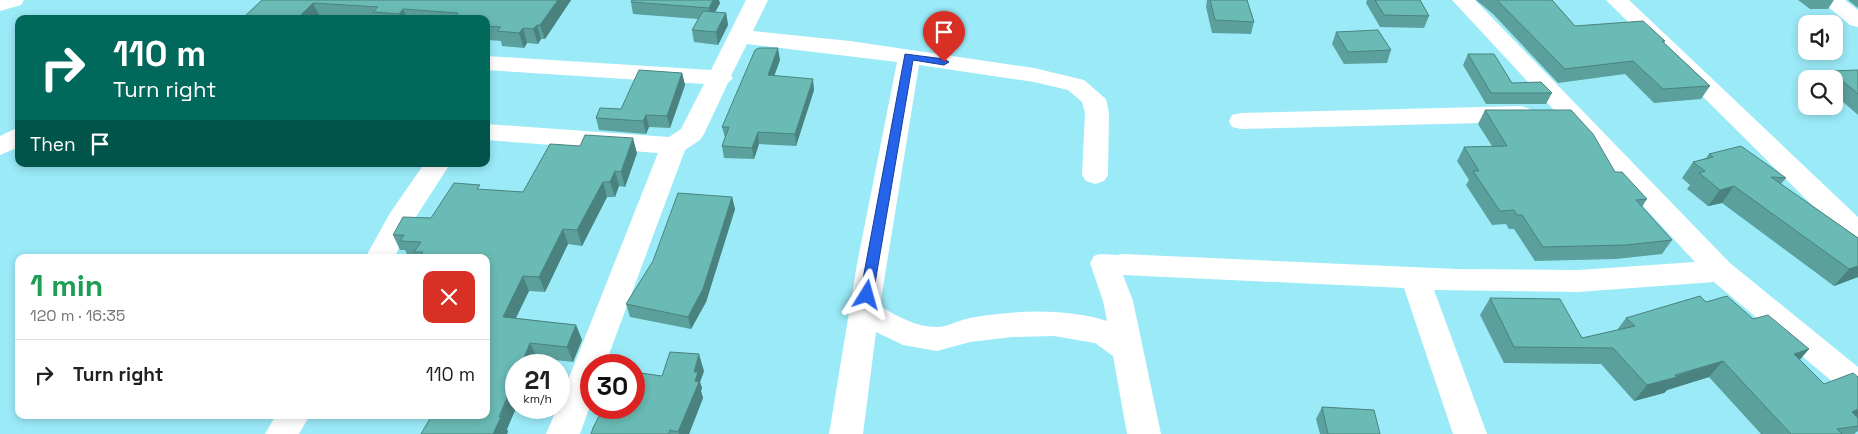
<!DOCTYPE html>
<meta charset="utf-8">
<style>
body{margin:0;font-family:"Space Grotesk",sans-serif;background:#f6f6f6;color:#202124;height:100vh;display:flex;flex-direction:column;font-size:19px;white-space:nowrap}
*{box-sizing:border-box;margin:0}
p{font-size:16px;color:#757577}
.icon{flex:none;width:28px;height:28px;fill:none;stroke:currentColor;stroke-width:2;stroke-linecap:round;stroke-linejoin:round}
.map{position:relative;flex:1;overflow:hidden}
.side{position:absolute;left:15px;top:254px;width:475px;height:165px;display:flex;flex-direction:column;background:#fff;border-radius:10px;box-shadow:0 2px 8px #0003}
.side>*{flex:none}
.hud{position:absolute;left:15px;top:15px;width:475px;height:152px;border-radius:10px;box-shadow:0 2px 8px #0003;background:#00695c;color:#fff;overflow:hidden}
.buttons{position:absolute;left:1798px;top:15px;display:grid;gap:10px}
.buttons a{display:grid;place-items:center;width:45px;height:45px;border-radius:10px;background:#fff;box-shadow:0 2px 8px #0003;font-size:25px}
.speed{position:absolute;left:505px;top:354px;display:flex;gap:10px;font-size:25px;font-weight:700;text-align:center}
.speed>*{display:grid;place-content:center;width:65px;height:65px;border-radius:50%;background:#fff;box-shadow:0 2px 8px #0003;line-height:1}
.speed small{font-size:12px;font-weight:400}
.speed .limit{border:8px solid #d22;background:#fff;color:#111}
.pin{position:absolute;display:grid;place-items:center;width:42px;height:42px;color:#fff;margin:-51px -21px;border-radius:50% 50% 50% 0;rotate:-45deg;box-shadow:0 0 5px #0007}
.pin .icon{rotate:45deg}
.me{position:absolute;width:55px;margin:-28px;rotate:8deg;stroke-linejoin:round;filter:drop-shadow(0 0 4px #0008)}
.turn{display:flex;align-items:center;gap:18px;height:105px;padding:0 15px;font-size:22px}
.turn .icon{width:65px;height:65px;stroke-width:2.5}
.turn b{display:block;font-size:35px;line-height:42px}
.then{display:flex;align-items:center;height:48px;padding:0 15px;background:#0003;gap:10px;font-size:19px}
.round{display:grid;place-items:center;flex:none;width:52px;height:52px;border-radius:10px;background:#f6f6f6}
.summary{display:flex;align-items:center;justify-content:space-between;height:85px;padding:0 15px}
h1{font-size:30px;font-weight:700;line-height:38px;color:#1e9e55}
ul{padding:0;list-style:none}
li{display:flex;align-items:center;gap:15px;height:70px;padding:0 15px;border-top:1px solid #e0e0e0}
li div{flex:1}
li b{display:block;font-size:19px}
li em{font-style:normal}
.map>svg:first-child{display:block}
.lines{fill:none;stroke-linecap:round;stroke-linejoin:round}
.minor{fill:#fff;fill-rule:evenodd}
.wall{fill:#5ba09c}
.shaded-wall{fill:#4a827f}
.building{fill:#6abab5;stroke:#4a827f}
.route{fill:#2563eb;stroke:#184099}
</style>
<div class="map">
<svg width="1858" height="434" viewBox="0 0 1858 434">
<rect width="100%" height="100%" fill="#9beaf8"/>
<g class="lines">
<g class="minor">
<polygon points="0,0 24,0 21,5 0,11"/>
<path d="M746 0H768L753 31 850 41 1034 68 1084 80 1106 99 1109 113 1108 175 1104 181 1095 184 1086 181 1082 175 1085 113 1082 102 1068 90 1034 82 919 65 880 306C897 316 915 327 937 327 947 327 959 320 970 318 1013 310 1065 308 1107 321L1103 301 1090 263 1094 256C1104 252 1112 257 1122 254L1457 269 1578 270 1695 262 1452 0H1475L1730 263 1858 367V398L1847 394 1714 282 1578 292 1434 290 1487 434H1453L1404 288 1123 275 1133 301 1161 434H1127L1113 356 1095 343 1054 336 1012 337 970 342 937 351 903 345 876 332 863 434H829L857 264 897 62 747 44 731 76 733 78 728 83 704 134 700 140 685 150 605 365H591V403L580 434H546L557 408H559V403L658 153 486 140V124L669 137 681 129 704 84 486 70V56L711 70Z"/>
<polygon points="1606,0 1629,0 1858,217 1858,244 1848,241"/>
<polygon points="1820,0 1845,0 1858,10 1858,27 1850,25"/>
<polygon points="1521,106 1530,109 1533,114 1530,119 1521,122 1241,129 1232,127 1229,121 1232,115 1241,113"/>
<polygon points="19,127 19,147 0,155 0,136"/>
<polygon points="424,164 450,164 412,223 394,258 365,258 390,213"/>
<polygon points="276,415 310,415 299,434 265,434"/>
</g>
</g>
<g class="wall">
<polygon points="262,0 571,0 545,39 541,39 538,44 527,43 524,48 502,46 501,41 489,40 486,34 486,19 342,19 320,17 319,19 245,19 244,17"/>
<polygon points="1207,0 1247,0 1254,22 1251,34 1212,33 1206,7"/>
<polygon points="1367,0 1420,0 1429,16 1424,28 1380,27 1366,3"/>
<polygon points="1476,0 1552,0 1575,26 1665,41 1664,43 1710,86 1701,99 1654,103 1625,74 1558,83 1493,14"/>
<polygon points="1798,0 1834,0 1828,9 1810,9"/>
<polygon points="1848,0 1858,0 1858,8"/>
<polygon points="631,2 720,3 715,12 726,13 728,25 718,45 694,42 692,30 698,19 633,14"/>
<polygon points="1336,32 1391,50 1387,63 1344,64 1332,44"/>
<polygon points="1468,54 1512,83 1552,93 1546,104 1486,104 1463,65"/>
<polygon points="780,60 774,76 814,90 796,146 759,144 754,159 724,158 722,146 725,138 722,127"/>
<polygon points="1858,70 1858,115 1834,94 1834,79 1826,79 1831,71"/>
<polygon points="682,73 685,85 670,128 649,127 646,134 599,130 596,118 621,109"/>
<polygon points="1485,110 1615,172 1647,199 1642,207 1672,240 1662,254 1616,259 1535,261 1514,229 1509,229 1506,224 1492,225 1466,185 1469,180 1457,161 1464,147 1492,146 1478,124"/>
<polygon points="637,153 625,187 619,186 615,197 607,197 582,246 568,244 545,292 529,291 516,318 576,325 582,340 573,362 537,358 516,365 516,408 507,429 508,432 431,416 431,415 486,415 486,258 417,258 417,256 408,256 405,250 400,250 393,235 431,218 482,190 523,192"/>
<polygon points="1709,154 1786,178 1781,184 1858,238 1858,277 1834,286 1722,203 1708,206 1687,189 1690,185 1682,178 1693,162 1706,158"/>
<polygon points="732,197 735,209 706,302 691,329 630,317 626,304"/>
<polygon points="1490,298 1582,338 1617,330 1626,318 1706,302 1753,319 1809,349 1800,360 1824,384 1858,377 1858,431 1854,434 1761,434 1709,377 1667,390 1664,393 1634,401 1601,364 1504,363 1480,315"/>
<polygon points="704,371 700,382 702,388 701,391 703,398 689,434 591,434 662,376"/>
<polygon points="1322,407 1380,434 1320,434 1316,419"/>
</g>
<g class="shaded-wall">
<polygon points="558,0 571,0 545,39 540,25"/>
<polygon points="713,0 719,0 720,3 711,20 709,8"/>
<polygon points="313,3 320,17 319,19 297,19"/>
<polygon points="403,9 407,19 401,19 399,14"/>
<polygon points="726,13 728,25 718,45 716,32"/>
<polygon points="537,25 541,39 538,44 533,29"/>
<polygon points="523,28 527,43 524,48 519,33"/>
<polygon points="778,48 780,60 770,87 768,75"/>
<polygon points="682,73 685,85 670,128 667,116"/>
<polygon points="813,79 814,90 796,146 795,134"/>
<polygon points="646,115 649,127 646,134 643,121"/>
<polygon points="758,132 759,144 754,159 752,148"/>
<polygon points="633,138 637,153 625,187 621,172"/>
<polygon points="615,171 619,186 615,197 610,182"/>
<polygon points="603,182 607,197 582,246 577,230"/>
<polygon points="1734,186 1722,203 1708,206 1720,190"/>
<polygon points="732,197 735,209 706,302 691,329 688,317"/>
<polygon points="563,229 568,244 545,292 539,277"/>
<polygon points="1858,266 1858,277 1834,286 1849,269"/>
<polygon points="523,276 529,291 509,332 503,317"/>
<polygon points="576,325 582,340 573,362 567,347"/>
<polygon points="530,343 537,358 534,365 521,365"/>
<polygon points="1809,349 1794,365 1794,354"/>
<polygon points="699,354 704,371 700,382 702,388 701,391 703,398 689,434 679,434 678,432 695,381 694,372"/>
<polygon points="1723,361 1709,377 1667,390 1664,393 1634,401 1647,385"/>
<polygon points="516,376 516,408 507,429 508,432 507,434 493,434"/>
<polygon points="1858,409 1858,418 1852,412"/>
</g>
<g class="building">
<polygon points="262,0 558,0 540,25 537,25 533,29 523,28 519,33 497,31 501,27 486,26 486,22 488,20 486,20 486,19 455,18 458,13 403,9 399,14 373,12 378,7 313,3 297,19 268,19 244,17"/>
<polygon points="632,0 713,0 709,8 631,2"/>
<polygon points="1210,0 1247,0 1254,22 1215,20"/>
<polygon points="1375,0 1420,0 1429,16 1384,15"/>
<polygon points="1497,0 1552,0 1575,26 1643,21 1665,41 1662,41 1710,86 1663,89 1633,61 1565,69"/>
<polygon points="703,11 726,13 716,32 692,30"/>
<polygon points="1378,30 1391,50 1348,52 1336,32"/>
<polygon points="759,48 778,48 768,75 813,79 795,134 758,132 752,148 722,146 729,127 722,127 755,50"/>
<polygon points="1468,54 1494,54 1512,83 1541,82 1552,93 1491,93"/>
<polygon points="639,70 682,73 667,116 646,115 643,121 596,118 600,108 621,109"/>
<polygon points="1858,70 1858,94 1831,71"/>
<polygon points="1485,110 1571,110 1593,134 1615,172 1622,172 1647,199 1636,200 1672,240 1626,245 1543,247 1522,215 1517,215 1514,210 1500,211 1473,171 1479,171 1464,147 1507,146"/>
<polygon points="585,135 633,138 621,172 615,171 610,182 603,182 577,230 563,229 539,277 523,276 503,317 576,325 567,347 530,343 521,365 516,365 516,376 499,417 501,417 493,434 421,434 432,415 486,415 486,258 419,258 423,252 414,252 421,242 400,241 404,235 393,235 403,217 431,218 454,183 480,185 477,189 523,192 550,144 580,146"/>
<polygon points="1741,146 1786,178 1771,177 1858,238 1858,266 1849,269 1734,186 1720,190 1699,173 1705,171 1693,162 1713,157 1709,154"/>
<polygon points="678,193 732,197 703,289 688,317 626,304 653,261"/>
<polygon points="1700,296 1706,302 1727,296 1753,319 1768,315 1809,349 1794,354 1824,384 1853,373 1858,377 1858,409 1852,412 1858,418 1858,426 1837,429 1842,434 1791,434 1723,361 1675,375 1677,377 1647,385 1613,348 1514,347 1490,298 1560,299 1582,338 1635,326 1626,318"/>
<polygon points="670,352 699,354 694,372 698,372 695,381 699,382 678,432 670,430 669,434 591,434 593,428 603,408 634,408 634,372 662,376"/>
<polygon points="1322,407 1374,410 1380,434 1328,434"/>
</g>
<polygon class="route" points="905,54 944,59 949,62 944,65 913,60 873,295 867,300 860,295"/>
</svg>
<div class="buttons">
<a><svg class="icon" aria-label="sound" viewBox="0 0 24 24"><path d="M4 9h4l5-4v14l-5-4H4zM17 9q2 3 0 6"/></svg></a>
<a><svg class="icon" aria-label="search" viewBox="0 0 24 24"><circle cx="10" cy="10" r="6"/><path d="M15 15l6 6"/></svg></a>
</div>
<div class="speed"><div>21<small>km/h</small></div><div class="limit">30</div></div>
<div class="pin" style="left:944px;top:62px;background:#d93025"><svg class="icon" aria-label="arrive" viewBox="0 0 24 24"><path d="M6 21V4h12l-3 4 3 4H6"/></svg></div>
<svg class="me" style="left:867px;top:295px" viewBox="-20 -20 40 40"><path d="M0-17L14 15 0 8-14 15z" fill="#2563eb" stroke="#fff" stroke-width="4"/></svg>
<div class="hud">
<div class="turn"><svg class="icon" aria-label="right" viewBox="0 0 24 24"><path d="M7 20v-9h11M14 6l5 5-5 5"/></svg><div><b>110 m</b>Turn right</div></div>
<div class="then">Then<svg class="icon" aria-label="arrive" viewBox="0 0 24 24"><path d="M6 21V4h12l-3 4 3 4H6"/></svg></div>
</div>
<section class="side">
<div class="summary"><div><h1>1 min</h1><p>120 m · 16:35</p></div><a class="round" style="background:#d93025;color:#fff"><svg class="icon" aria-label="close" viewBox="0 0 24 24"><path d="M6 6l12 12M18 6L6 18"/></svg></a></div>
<ul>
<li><svg class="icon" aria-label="right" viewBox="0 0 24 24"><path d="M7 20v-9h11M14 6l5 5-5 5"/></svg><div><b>Turn right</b></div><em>110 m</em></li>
</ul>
</section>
</div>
